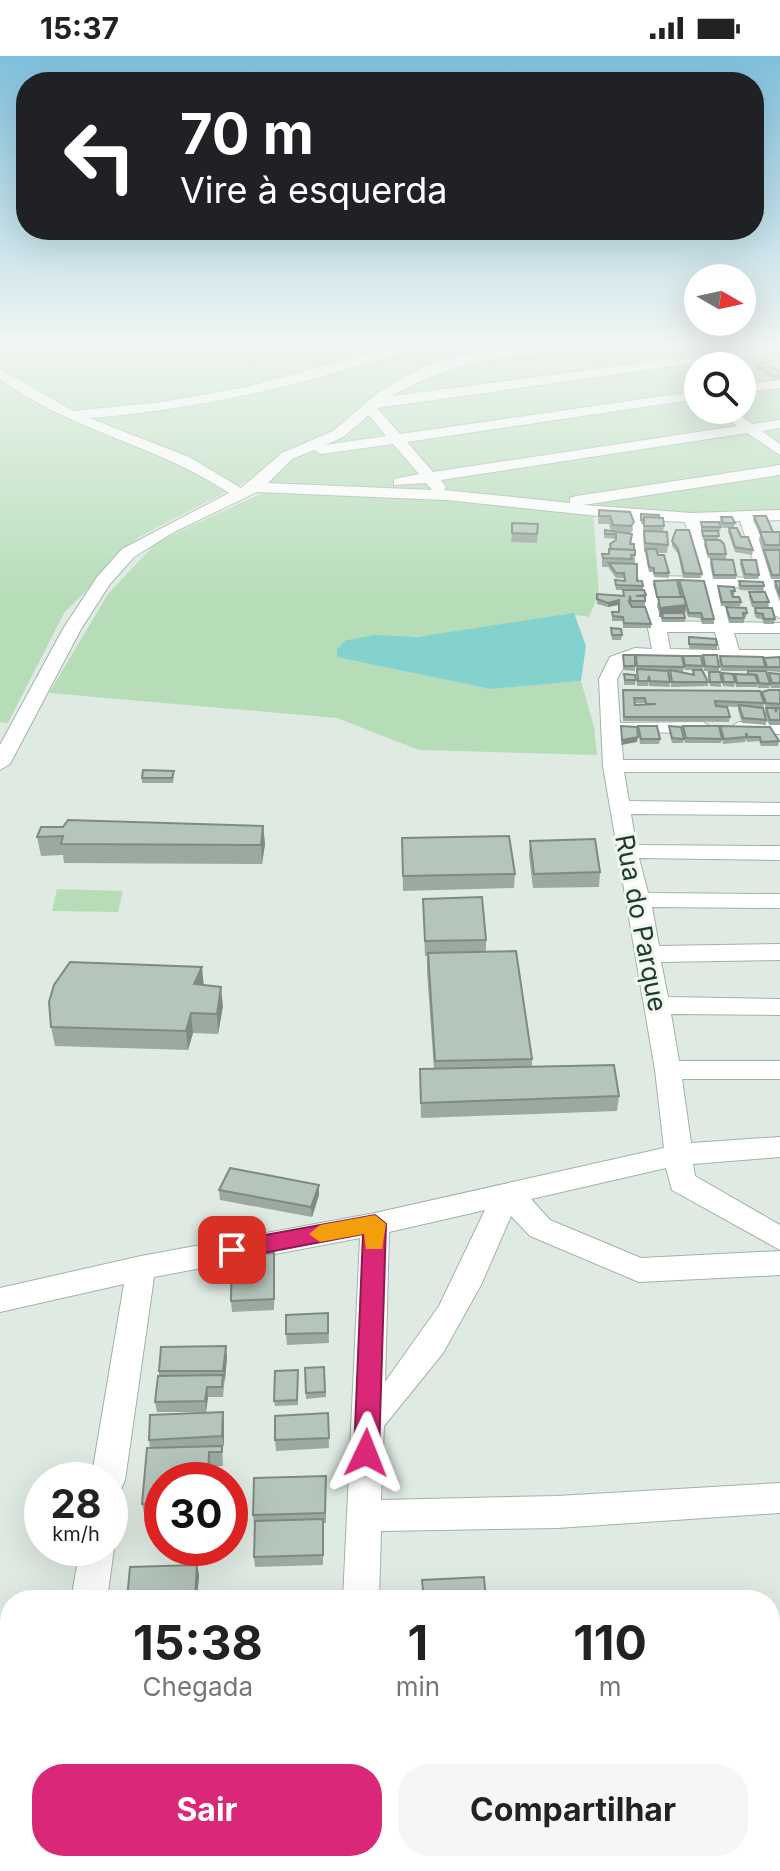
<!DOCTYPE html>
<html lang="pt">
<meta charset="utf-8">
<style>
body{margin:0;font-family:Inter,sans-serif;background:#f6f6f6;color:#222;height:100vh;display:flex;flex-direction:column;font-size:30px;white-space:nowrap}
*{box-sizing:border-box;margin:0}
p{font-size:26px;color:#767676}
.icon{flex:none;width:44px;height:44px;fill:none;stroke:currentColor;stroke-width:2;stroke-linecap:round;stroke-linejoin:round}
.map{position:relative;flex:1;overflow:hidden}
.panel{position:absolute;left:0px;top:1534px;width:780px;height:282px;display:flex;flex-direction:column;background:#fff;border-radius:32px 32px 0 0;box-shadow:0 8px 32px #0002}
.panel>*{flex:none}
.hud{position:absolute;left:16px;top:16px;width:748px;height:168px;border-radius:32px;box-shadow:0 8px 32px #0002;background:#202124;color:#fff;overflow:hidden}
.needle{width:52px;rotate:99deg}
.fabs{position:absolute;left:684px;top:208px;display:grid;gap:16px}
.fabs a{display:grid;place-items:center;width:72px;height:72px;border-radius:50%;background:#fff;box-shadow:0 8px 32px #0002;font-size:40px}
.speed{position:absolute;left:24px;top:1406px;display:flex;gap:16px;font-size:40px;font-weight:700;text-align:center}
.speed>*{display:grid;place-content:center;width:104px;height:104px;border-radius:50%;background:#fff;box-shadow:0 8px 32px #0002;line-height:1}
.speed small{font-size:20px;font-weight:400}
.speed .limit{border:12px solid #d22;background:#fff;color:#111}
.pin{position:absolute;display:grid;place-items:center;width:68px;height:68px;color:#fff;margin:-34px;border-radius:16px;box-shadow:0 4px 12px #0006}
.me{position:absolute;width:88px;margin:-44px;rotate:2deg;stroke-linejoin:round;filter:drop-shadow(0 0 6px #0008)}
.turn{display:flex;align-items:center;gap:28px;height:168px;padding:0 32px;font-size:36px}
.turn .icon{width:104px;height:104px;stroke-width:2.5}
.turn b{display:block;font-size:56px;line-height:68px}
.eta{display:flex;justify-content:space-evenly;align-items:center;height:136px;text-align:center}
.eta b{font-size:48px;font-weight:700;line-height:56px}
.primary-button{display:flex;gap:16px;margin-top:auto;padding:16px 32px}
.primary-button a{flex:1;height:92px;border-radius:32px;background:#db2777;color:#fff;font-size:32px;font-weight:700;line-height:92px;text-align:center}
.primary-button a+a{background:#f6f6f6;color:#222}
.status{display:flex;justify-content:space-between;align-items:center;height:56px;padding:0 40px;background:#fff;direction:ltr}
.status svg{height:22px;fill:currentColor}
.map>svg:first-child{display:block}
.green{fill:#b6ddb8;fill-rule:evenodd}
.water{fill:#84d2cd}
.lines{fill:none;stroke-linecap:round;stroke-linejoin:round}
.minor-casing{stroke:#a2b2a9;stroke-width:2}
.minor{fill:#fff;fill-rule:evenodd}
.wall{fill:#9ba9a1;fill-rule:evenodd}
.shaded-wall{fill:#7e8a83}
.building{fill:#b4c5bb;stroke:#7e8a83;stroke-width:2;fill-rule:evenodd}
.route{fill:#db2777;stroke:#8e194d;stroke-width:2}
.slow{fill:#f59e0b}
.labels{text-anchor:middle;stroke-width:6;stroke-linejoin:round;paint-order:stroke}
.street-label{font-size:26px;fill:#1f3b2d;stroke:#eff7f1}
</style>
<div class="status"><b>15:37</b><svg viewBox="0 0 49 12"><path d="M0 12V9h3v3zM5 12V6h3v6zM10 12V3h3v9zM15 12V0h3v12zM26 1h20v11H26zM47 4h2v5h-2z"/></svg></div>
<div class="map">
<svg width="780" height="1815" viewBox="0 0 780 1815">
<rect width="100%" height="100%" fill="#dfeae3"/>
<g class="green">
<path d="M0 289H780V455L689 458 593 453 599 538 589 561C568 556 555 564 535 565 496 568 459 577 420 580 395 583 371 579 346 584L337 600 491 633 581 625 594 671 597 699 419 694 337 662 49 637 108 538 157 486 262 437 249 424 139 481 64 557 8 667 0 666ZM698 310H742V354H698Z"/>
<polygon points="57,833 123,835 118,856 52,855"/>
</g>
<polygon class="water" points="574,557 586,590 581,625 491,633 337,601 337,593 346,584 376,579 417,581"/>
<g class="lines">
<g class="minor-casing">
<g id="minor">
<path d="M400 289H419C405 300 379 304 361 309 272 336 182 355 89 362L189 401 241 432 282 397 333 375 379 336 419 313 449 302 524 289H682L687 292 680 296C574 297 488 285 392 340L780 289V295L377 352 400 378 698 335V343L407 386 433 416 737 370 717 354H733L752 368 780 364V372L762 375 780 388V399L747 377 441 424 446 431 444 434 570 447V442L576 440 780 409V419L583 449 692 457 780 454V464L756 465 776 522H780V562L771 557 763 532 720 531 731 566 780 567V577H734L739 594H780V606L637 604 625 609 617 623 620 667 703 666 713 672 703 678 621 675 623 704H780V716H624L629 745 780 747V759L631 758 636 789 780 790V804L639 802 648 837 780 838V852L652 851 659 890 780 888V904L661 906 668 941 780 943V959L671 958 679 1005H780V1023H682L691 1087 780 1081V1101L693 1108 695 1120 780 1169V1194L672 1134 666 1112 531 1143 550 1164 641 1202 780 1195V1219L639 1226 530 1180 511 1160 481 1229 443 1297 384 1370 381 1444 557 1440 780 1427V1457L557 1472 381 1475 379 1544H343L360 1182 154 1221 125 1424 120 1435 110 1438V1424H91L124 1228 0 1256V1232L141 1200 375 1157 664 1092 655 1014 603 710 599 623 610 601 635 592 652 593 627 463 446 444 257 436 174 476 134 501 110 528 81 573 10 708 0 714V689L63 573 97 521 122 493 229 437C158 389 70 375 0 323V313L73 355 162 346 246 331ZM369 359 386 380 325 389 343 381ZM393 388 419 418 394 423V429L426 427 432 434 268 427 292 403 314 394 321 398ZM643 464 685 466 700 521 655 520ZM740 465 759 522 717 521 701 467ZM657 530 703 531 712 566 664 565ZM667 576H715L720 594 670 593ZM485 1154 439 1250 385 1326 389 1176Z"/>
<polygon points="780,324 780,332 742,337 742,329"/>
<polygon points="739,666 780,666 780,678 732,676 729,672"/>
<polygon points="110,1483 114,1492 107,1544 71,1544 80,1492 110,1492"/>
<rect x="770" y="1689" width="10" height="38"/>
<polygon points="10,1739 10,1779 0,1781 0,1741"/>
<polygon points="28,1806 68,1806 66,1815 26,1815"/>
<rect x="334" y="1806" width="40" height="9"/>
</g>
</g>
<use href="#minor" class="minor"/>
</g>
<g class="wall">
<polygon points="757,308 780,316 780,324 774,325 756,312"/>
<polygon points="599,454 630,456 633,474 630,478 630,488 635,499 634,507 637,525 643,530 643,534 616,534 615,524 624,525 624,522 616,522 608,511 602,511 602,498 608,498 610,488 615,484 615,483 604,482 605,474 611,475 609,468 598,468"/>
<polygon points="641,458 659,462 664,470 663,476 668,489 667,497 657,497 669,517 669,522 654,521 653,516 649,516 645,496 644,496 643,468 641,468"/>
<polygon points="754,460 773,476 780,476 780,523 771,523 759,484 760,479 753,464"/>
<polygon points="721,461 735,467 734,471 753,494 752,499 735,496 728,476 729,472 723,472 720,466"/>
<polygon points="701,466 721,471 720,475 718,475 718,484 703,484 702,475 705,475 701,475"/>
<polygon points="538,468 537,487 511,486 512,477"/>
<polygon points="705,484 726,498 726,503 708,502 704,489"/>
<polygon points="672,485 702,518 701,522 683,522 678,498 672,490"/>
<polygon points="711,503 736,519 736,523 713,523 710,508"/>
<polygon points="741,504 759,519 758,523 744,523 740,508"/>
<polygon points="679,524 714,563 714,568 702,568 700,562 688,561 685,553 685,566 662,566 657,550 658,545 653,529 654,525 678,528"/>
<polygon points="739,525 764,530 763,535 740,534 738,530"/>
<polygon points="775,525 780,525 780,546 774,530"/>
<polygon points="718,530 735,535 734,540 733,540 741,546 740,550 721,550 718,535"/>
<polygon points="623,534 646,539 645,550 631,550 651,568 651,572 623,572 623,565 612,565 612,556 619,556 618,549 608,551 597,548 597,538 623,539"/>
<polygon points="749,536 769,546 768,551 752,551 749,541"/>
<polygon points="726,551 747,557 746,561 744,561 744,567 729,567 726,556"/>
<polygon points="755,552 775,563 774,568 764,568 762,563 756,562 754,557"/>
<polygon points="611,572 622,579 621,584 612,584"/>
<polygon points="689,581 717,589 717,594 689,593"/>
<polygon points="623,599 635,610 635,615 623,614"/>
<polygon points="636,599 684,611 683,616 693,618 693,614 685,614 683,605 683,600 703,610 702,615 708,626 708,630 671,631 670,616 668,616 670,631 649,630 649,625 648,630 637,630"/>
<polygon points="703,599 719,611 719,615 704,615 702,603"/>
<polygon points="720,600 764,605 764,602 780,601 780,616 767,615 770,628 769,632 758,632 757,628 757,631 736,631 735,626 734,631 723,630 721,624 721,631 710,630 708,621 709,616 721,622 722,617 734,621 735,618 747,619 748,615 721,615 719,605"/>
<polygon points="769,617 780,618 780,632 771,632 768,622"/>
<polygon points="624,618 636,624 635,629 624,629"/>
<path d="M623 634 761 640 762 636 780 634V669H769L765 657 766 652 764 647 763 652 757 651 766 664V669L742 667 738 654V651L716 650 730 661 729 666 623 665ZM635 647H645V649H635Z"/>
<polygon points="638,670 660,683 659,688 640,688 638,675"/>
<polygon points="669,670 684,683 683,687 672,687 669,675"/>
<polygon points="683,670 719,674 720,670 779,685 778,690 761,690 759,685 747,686 746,683 745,686 723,688 722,683 721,687 685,687 682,675"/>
<polygon points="174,719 173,727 142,727 142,722"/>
<polygon points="263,770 265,788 262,808 64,807 63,799 41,800 37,781"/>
<polygon points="402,782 515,818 514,832 403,835"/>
<polygon points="530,785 600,816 599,831 533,832 529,799"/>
<polygon points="423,843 486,884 486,896 532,1003 532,1011 619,1040 617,1055 421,1062 420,1013 434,1013 427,916 427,900 425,900"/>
<polygon points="203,929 223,950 218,978 193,977 188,994 55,990 51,971"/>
<polygon points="219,1134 319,1139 312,1161 220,1144"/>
<polygon points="275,1207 274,1254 232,1256 231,1245"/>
<polygon points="328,1257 329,1287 287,1289 286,1278"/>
<polygon points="227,1301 223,1341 208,1341 206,1356 157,1356 155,1346 159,1320 159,1315"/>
<polygon points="324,1311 326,1341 306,1343 305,1312"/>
<polygon points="298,1314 298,1349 275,1350 274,1345"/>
<polygon points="223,1356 224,1366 224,1390 222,1390 223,1410 211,1411 211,1424 162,1424 162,1461 145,1462 142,1448 150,1392 149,1384"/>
<polygon points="328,1357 329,1392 276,1395 275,1384"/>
<polygon points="326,1430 326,1467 323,1467 323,1509 255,1511 254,1501 255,1469 254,1469 253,1459"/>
<polygon points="197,1509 199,1519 197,1544 127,1544"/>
</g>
<g class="shaded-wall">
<polygon points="619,544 618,549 608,551 608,547"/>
<polygon points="686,549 685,558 662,557 661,561 659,561 660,552"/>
<polygon points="638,681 637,686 621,689 622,684"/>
<polygon points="263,770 265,788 262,808 261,789"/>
<polygon points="202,911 204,931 194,928"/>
<polygon points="221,931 223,950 218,978 217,958"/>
<polygon points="191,957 193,977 188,994 186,975"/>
<polygon points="319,1129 319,1139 312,1161 311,1151"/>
<polygon points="226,1290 227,1301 225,1325 223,1315"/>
<polygon points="207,1331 208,1341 206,1356 205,1345"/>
<polygon points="223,1356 224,1366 224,1390 222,1380"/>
<polygon points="209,1396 211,1411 211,1424 208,1424"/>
<polygon points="197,1509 199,1519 197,1544 196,1544"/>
</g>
<g class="building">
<polygon points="765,307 766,311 772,311 780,316 780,320 774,321 757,308"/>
<polygon points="599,454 630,456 634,466 631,470 613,469 610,460 599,460"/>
<polygon points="641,458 659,459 659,462 644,461 644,464 641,464"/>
<polygon points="754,460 766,460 773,476 761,476"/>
<polygon points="644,461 663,462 664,470 644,470"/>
<polygon points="721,461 732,461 735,467 723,467"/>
<polygon points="701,466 719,466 721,471 702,471"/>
<polygon points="512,467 538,468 537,478 512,477"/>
<polygon points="729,472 737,472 741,481 748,481 753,494 735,491"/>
<polygon points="605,474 632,478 630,488 634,488 634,494 611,493 610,488 616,484 616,478 605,478"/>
<polygon points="676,474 689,474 702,518 684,517 678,493 672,485"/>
<polygon points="644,475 667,476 668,489 645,487"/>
<polygon points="702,475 718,475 719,480 703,480"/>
<polygon points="760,476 780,476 780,489 765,489"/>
<polygon points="705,484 720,484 724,488 726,498 708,498"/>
<polygon points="609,493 635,494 635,499 631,499 632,503 603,502 602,498 609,498"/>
<polygon points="646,493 656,493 658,499 664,499 669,517 654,517 654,512 649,511"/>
<polygon points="764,494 780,494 780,519 772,519"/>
<polygon points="711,503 733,504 736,519 714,519"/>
<polygon points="741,504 756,504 759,519 745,518"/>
<polygon points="609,507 637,508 637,525 642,525 643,530 616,529 615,524 625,525 624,517 616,517"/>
<polygon points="677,524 681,541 657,541 654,525"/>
<polygon points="679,524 704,525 714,563 703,563 701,557 689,557"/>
<polygon points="739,525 763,526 764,530 741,530"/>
<polygon points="775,525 780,525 780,539"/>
<polygon points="718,530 734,531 735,535 731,535 733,541 739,541 741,546 722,546"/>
<polygon points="623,534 644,534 646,539 636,540 645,540 645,545 631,545 630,540 629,546 632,551 645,551 651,568 624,567 623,561 613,560 612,556 619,556 619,544 608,547 597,543 597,538 624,540"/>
<polygon points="749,536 765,536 769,546 753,546"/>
<polygon points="658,541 684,541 686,549 660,552"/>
<polygon points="726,551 746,552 747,557 743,557 744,562 730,562"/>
<polygon points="755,552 772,552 775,563 764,563 763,558 756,557"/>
<polygon points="662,557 684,557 685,562 663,562"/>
<polygon points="611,572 621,573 622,579 612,579"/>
<polygon points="689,581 716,583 717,589 689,588"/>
<polygon points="623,599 635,599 635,610 624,610"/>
<polygon points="636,599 682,600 684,611 637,610"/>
<polygon points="703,599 717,599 719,611 705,610"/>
<polygon points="683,600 701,600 703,610 685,609"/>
<polygon points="720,600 763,601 765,611 722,610"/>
<polygon points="780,601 780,611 767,611 764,602"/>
<polygon points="637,613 668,615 670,626 650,625 649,620 648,625 638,625"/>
<polygon points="670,614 694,619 693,614 702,614 708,626 672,626"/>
<polygon points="748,615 766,615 770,628 759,627 757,619 748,618"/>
<polygon points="709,616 720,616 722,626 710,626"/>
<polygon points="722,617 733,618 735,626 724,626"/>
<polygon points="769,617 780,618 780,627 772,627"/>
<polygon points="624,618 635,619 636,624 625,624"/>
<polygon points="735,618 755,619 758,627 737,627"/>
<path d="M623 634 760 635 764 647 715 645 716 650 727 651 730 661H624ZM634 642H645L646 648H656L635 649Z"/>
<polygon points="769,634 780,634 780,648 766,647 762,636"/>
<polygon points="739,649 763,652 766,664 743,662"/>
<polygon points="766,652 775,652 776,656 777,652 780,652 780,664 770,664"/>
<polygon points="621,670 637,671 638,681 622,684"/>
<polygon points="638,670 657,670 660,683 641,683"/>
<polygon points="669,670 681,671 684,683 672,682"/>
<polygon points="683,670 719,670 722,683 686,682"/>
<polygon points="720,670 770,671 779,685 761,686 760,681 748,681 746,677 746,681 724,683"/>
<polygon points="143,714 174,715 172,722 142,722"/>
<polygon points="68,764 263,770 261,789 61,788 63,780 37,781 41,771 63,771"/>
<polygon points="509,780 515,818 403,820 402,782"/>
<polygon points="595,783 600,816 534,818 530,785"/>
<polygon points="482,841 486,884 425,885 423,843"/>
<polygon points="516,895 532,1003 435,1005 428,897"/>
<polygon points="70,906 202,911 194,928 221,931 217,958 191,957 186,975 51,971 49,946 54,929"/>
<polygon points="614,1009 619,1040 421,1047 420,1013"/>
<polygon points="230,1112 319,1129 311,1151 219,1134"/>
<polygon points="274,1197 274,1243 231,1245 232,1199"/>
<polygon points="328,1257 328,1277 286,1278 286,1259"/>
<polygon points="226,1290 223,1315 159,1315 161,1291"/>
<polygon points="324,1311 325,1336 306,1337 305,1312"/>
<polygon points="298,1314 297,1344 274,1345 275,1315"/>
<polygon points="223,1319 222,1331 207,1331 205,1345 155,1346 158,1320"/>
<polygon points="223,1356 222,1380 149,1384 150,1359"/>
<polygon points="328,1357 329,1382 275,1384 275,1360"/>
<polygon points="222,1390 222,1396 209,1396 208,1424 162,1424 162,1447 142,1448 147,1392"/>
<polygon points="326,1420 325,1457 253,1459 254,1422"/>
<polygon points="323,1463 323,1499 254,1501 255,1465"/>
<polygon points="197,1509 195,1542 127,1544 130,1511"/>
<polygon points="484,1521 486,1544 424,1544 422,1524"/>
</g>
<linearGradient id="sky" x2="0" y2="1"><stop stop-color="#80c0dd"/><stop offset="0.53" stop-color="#f1f6f2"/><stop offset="1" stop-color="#f1f6f2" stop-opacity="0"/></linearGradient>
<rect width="780" height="543" fill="url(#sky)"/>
<polygon class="route" points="375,1159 386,1168 379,1397 375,1404 366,1408 358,1404 354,1397 363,1178 232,1203 224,1200 221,1194 224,1188 232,1185"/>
<polygon class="slow" points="375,1159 386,1168 382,1193 366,1193 364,1178 320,1186 309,1178 320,1169"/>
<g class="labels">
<g class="street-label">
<text transform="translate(641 867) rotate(79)" y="9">Rua do Parque</text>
</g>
</g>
</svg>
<div class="fabs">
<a><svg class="needle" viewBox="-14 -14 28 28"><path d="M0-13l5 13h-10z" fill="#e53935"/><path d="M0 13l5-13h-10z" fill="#767676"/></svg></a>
<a><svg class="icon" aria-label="search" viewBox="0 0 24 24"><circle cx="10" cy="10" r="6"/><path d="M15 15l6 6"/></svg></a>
</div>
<div class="speed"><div>28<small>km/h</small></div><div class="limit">30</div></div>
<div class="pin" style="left:232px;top:1194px;background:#d93025"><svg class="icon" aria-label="arrive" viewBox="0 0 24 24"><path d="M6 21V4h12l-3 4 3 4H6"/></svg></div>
<svg class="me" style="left:366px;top:1397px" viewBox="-20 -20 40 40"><path d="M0-17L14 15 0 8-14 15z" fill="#db2777" stroke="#fff" stroke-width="4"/></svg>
<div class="hud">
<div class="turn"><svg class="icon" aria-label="left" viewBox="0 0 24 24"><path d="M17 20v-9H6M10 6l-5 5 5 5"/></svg><div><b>70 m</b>Vire à esquerda</div></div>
</div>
<section class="panel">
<div class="eta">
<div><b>15:38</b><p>Chegada</p></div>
<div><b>1</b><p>min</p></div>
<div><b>110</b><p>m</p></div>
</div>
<div class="primary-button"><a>Sair</a><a>Compartilhar</a></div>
</section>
</div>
